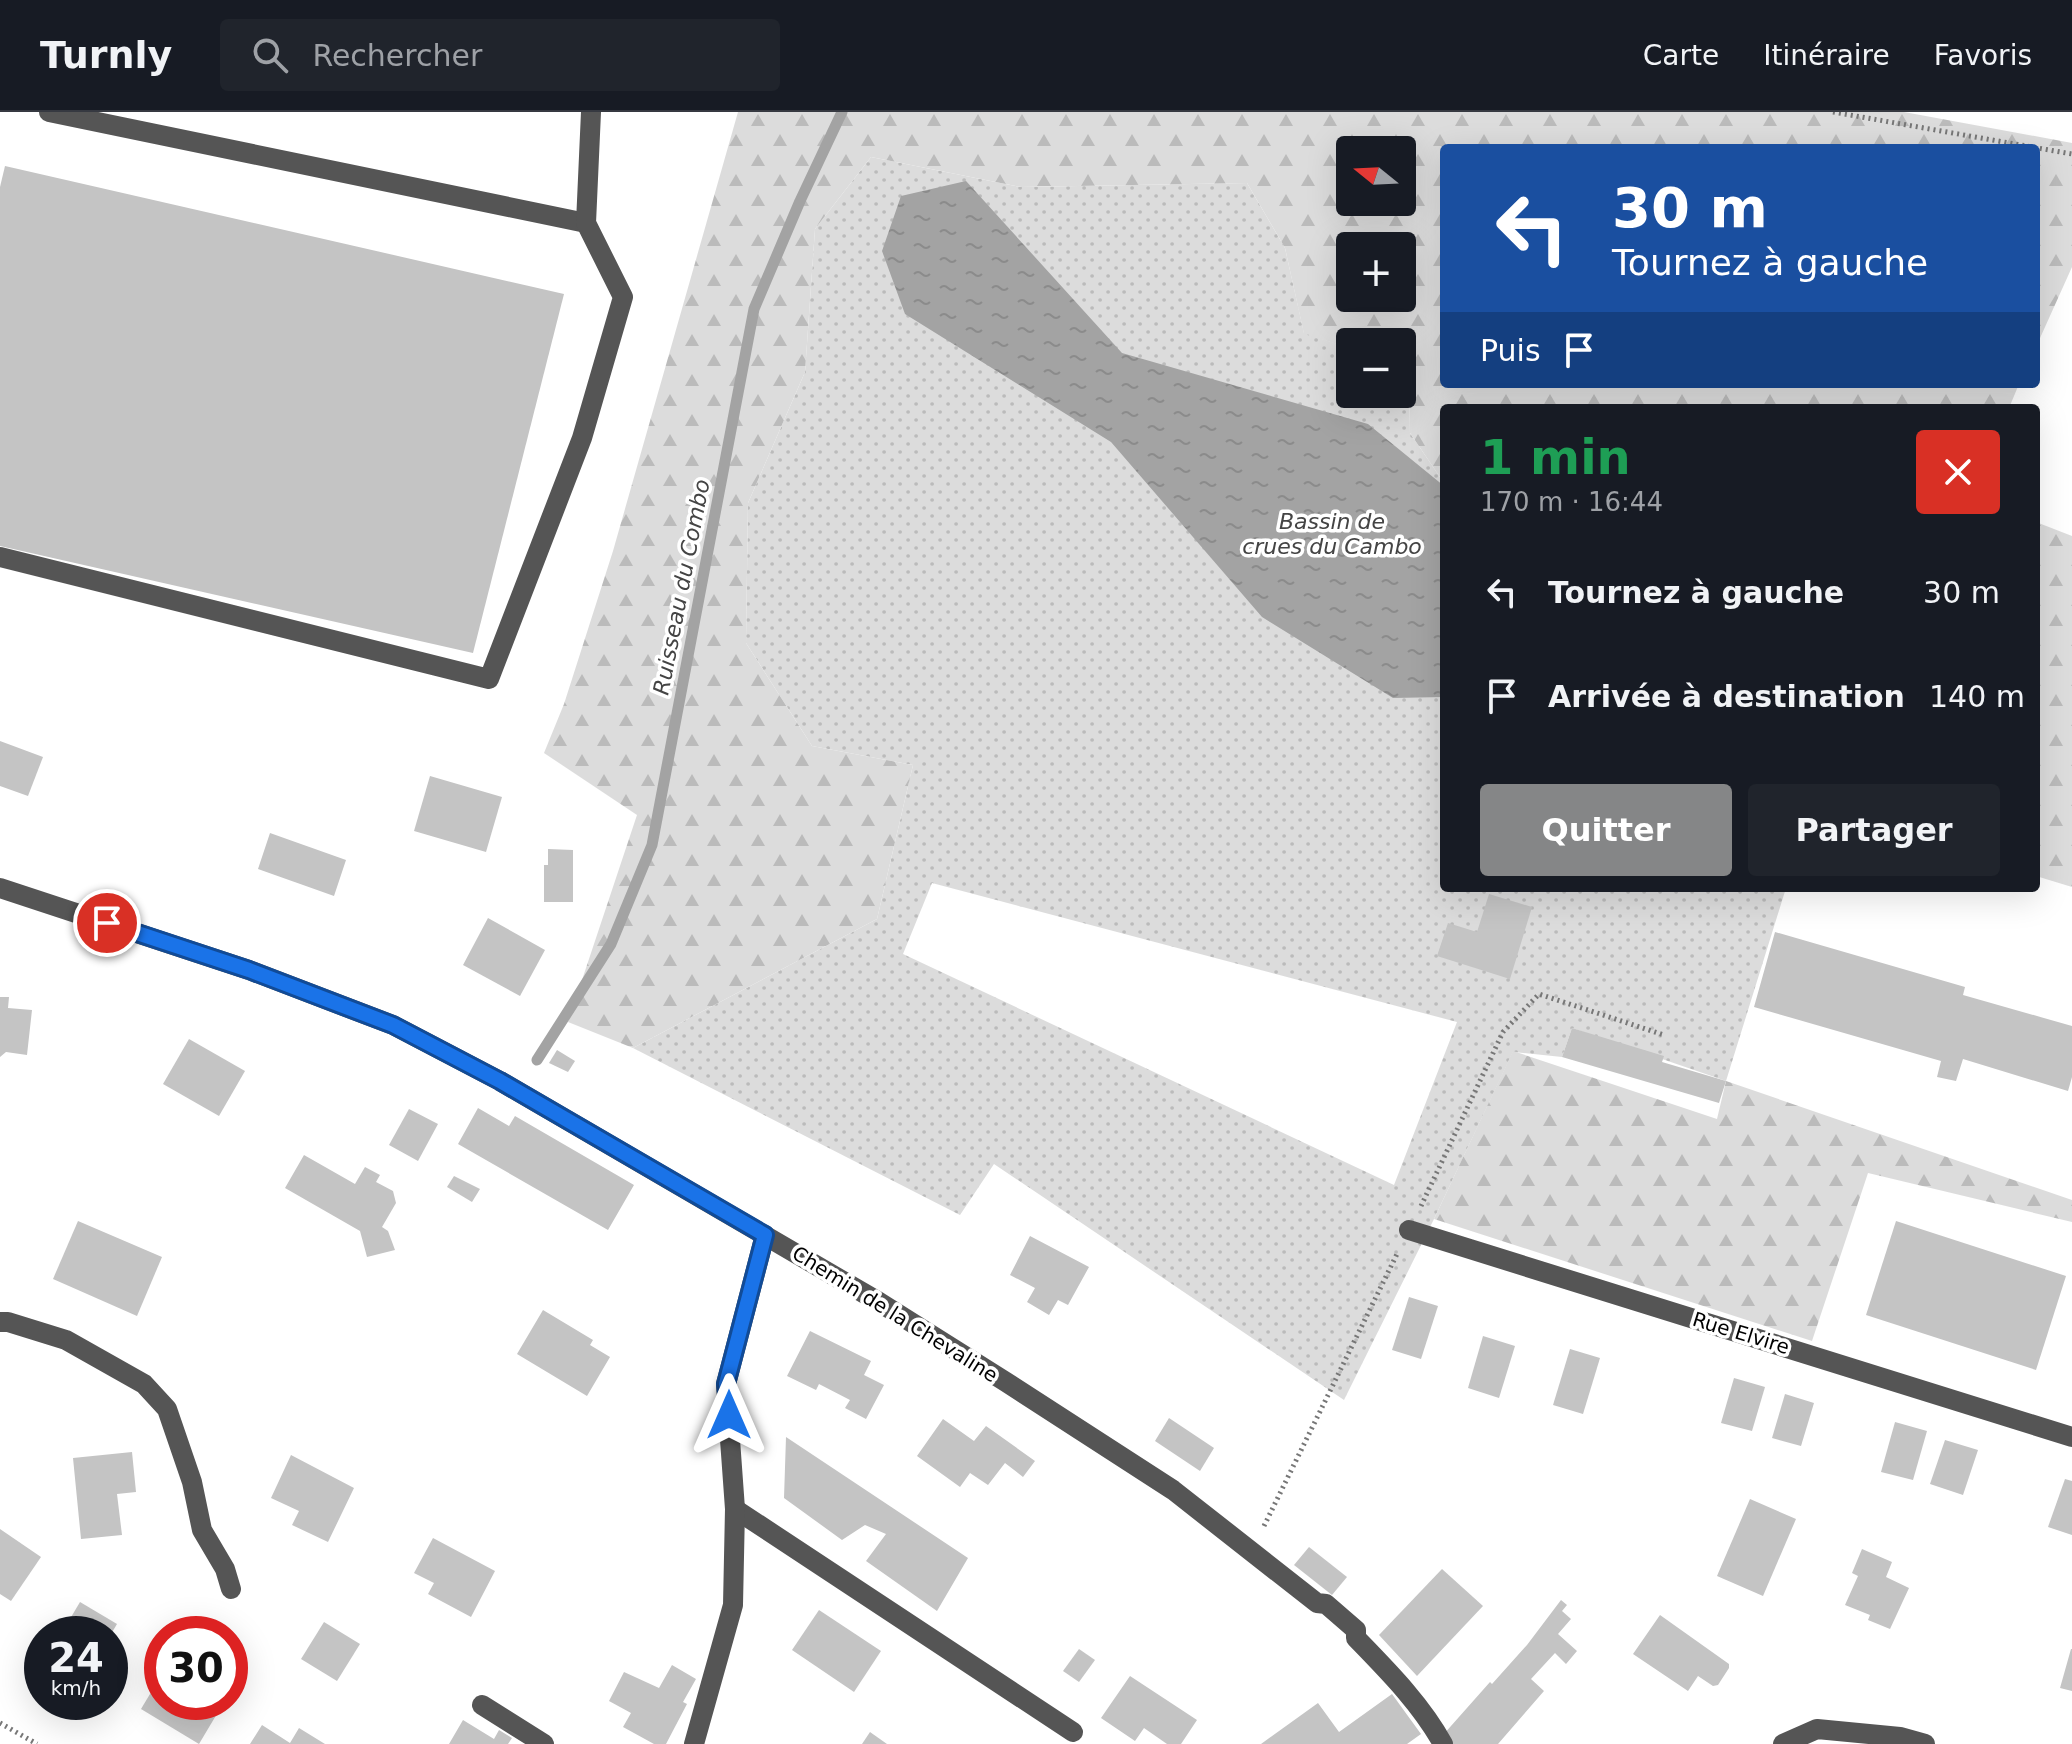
<!DOCTYPE html>
<html lang="fr">
<meta charset="utf-8">
<style>
body{margin:0;font-family:"DejaVu Sans",sans-serif;background:#20242c;color:#f1f3f6;height:100vh;display:flex;flex-direction:column;font-size:30px;white-space:nowrap}
*{box-sizing:border-box;margin:0}
p{font-size:26px;color:#9ea1a6}
.icon{flex:none;width:44px;height:44px;fill:none;stroke:currentColor;stroke-width:2;stroke-linecap:round;stroke-linejoin:round}
.map{position:relative;flex:1;overflow:hidden}
.sheet{position:absolute;left:1440px;top:292px;width:600px;height:488px;display:flex;flex-direction:column;background:#171b24;border-radius:8px;box-shadow:0 8px 32px #0002}
.sheet>*{flex:none}
.top-card{position:absolute;left:1440px;top:32px;width:600px;height:244px;border-radius:8px;box-shadow:0 8px 32px #0002;background:#1a4fa0;color:#fff;overflow:hidden}
.needle{width:52px;rotate:288deg}
.controls{position:absolute;left:1336px;top:24px;display:grid;gap:16px}
.controls a{display:grid;place-items:center;width:80px;height:80px;border-radius:8px;background:#171b24;box-shadow:0 8px 32px #0002;font-size:40px}
.speed{position:absolute;left:24px;top:1504px;display:flex;gap:16px;font-size:40px;font-weight:700;text-align:center}
.speed>*{display:grid;place-content:center;width:104px;height:104px;border-radius:50%;background:#171b24;box-shadow:0 8px 32px #0002;line-height:1}
.speed small{font-size:20px;font-weight:400}
.speed .limit{border:12px solid #d22;background:#fff;color:#111}
.pin{position:absolute;display:grid;place-items:center;width:68px;height:68px;color:#fff;margin:-34px;border:4px solid #fff;border-radius:50%;box-shadow:0 2px 8px #0007}
.me{position:absolute;width:88px;margin:-44px;rotate:0deg;stroke-linejoin:round;filter:drop-shadow(0 0 6px #0008)}
.turn{display:flex;align-items:center;gap:28px;height:168px;padding:0 40px;font-size:36px}
.turn .icon{width:104px;height:104px;stroke-width:2.5}
.turn b{display:block;font-size:56px;line-height:68px}
.then{display:flex;align-items:center;height:76px;padding:0 40px;background:#0003;gap:16px;font-size:30px}
.round{display:grid;place-items:center;flex:none;width:84px;height:84px;border-radius:8px;background:#20242c}
.summary{display:flex;align-items:center;justify-content:space-between;height:136px;padding:0 40px}
h1{font-size:48px;font-weight:700;line-height:60px;color:#1e9e55}
.action{display:flex;gap:16px;margin-top:auto;padding:16px 40px}
.action a{flex:1;height:92px;border-radius:8px;background:#858687;color:#fff;font-size:32px;font-weight:700;line-height:92px;text-align:center}
.action a+a{background:#20242c;color:#f1f3f6}
ul{padding:0;list-style:none}
li{display:flex;align-items:center;gap:24px;height:104px;padding:0 40px}
li div{flex:1}
li b{display:block;font-size:30px}
li em{font-style:normal}
header{display:flex;align-items:center;gap:48px;box-sizing:border-box;height:112px;padding:0 40px;background:#171b24;border-bottom:2px solid #363941}
header strong{font-size:38px}
nav{display:flex;gap:44px;margin-inline-start:auto;font-size:28px}
.search{width:560px;height:72px;background:#20242c;display:flex;align-items:center;gap:20px;box-sizing:border-box;padding:0 28px;border-radius:8px;color:#9ea1a6;font-size:30px}
.map>svg:first-child{display:block}
.grass{fill:url(#grass-dots);fill-rule:evenodd}
.forest{fill:url(#forest-firs);fill-rule:evenodd}
.water{fill:url(#water-ripples)}
.lines{fill:none;stroke-linecap:round;stroke-linejoin:round}
.stream{stroke:#a3a3a3;stroke-width:11}
.building{fill:#c4c4c4}
.path{stroke:#777;stroke-width:5;stroke-dasharray:2 4;stroke-linecap:butt}
.minor{stroke:#555;stroke-width:20}
.route-casing{stroke:#114b97;stroke-width:20}
.route{stroke:#1a73e8;stroke-width:14}
.labels{text-anchor:middle;stroke-width:7;stroke-linejoin:round;paint-order:stroke}
.street-label{font-size:20px;fill:#000;stroke:#fff}
.water-label{font-size:22px;font-style:italic;fill:#444;stroke:#fff}
</style>
<header>
<strong>Turnly</strong>
<div class="search"><svg class="icon" aria-label="search" viewBox="0 0 24 24"><circle cx="10" cy="10" r="6"/><path d="M15 15l6 6"/></svg>Rechercher</div>
<nav><a>Carte</a><a>Itinéraire</a><a>Favoris</a></nav>
</header>
<div class="map">
<svg width="2072" height="1632" viewBox="0 0 2072 1632">
<defs>
<pattern id="grass-dots" width="8" height="8" patternUnits="userSpaceOnUse" patternTransform="scale(2)"><rect width="8" height="8" fill="#dcdcdc"/><path d="M2 2h.1M6 6h.1" fill="none" stroke="#bbb" stroke-width="1.8" stroke-linecap="round"/></pattern>
<pattern id="forest-firs" width="22" height="20" patternUnits="userSpaceOnUse" patternTransform="scale(2)"><rect width="22" height="20" fill="#dcdcdc"/><path d="M5 1l3.5 6h-7zM16 11l3.5 6h-7z" fill="#bbb"/></pattern>
<pattern id="water-ripples" width="26" height="14" patternUnits="userSpaceOnUse" patternTransform="scale(2)"><rect width="26" height="14" fill="#a3a3a3"/><path d="M2 4q2-2 4 0t4 0M15 11q2-2 4 0t4 0" fill="none" stroke="#8b8b8b"/></pattern>
</defs>
<rect width="100%" height="100%" fill="#fff"/>
<path class="grass" d="M871 45 1021 75 1247 71 1285 136 1304 221 1350 236V282H1402V253L1409 256 1410 321 1444 371V776H1786L1726 969 1572 916 1562 945 1513 940 1434 1107 1344 1288 994 1052 960 1103 633 936 877 807 913 653 812 634 746 531 748 391 805 260 815 117ZM932 771 1457 910 1394 1073 903 842Z"/>
<g class="forest">
<path d="M738 0H1904L2072 31V155L2036 235V36H1444V272H2019L2009 296H1444V371L1410 321 1409 256 1402 253V230H1350V236L1304 222 1285 136 1247 71 1021 75 871 45 815 117 805 260 748 391 746 531 812 634 913 653 877 807 633 936 568 910 637 703 544 641 564 592 613 439ZM1350 38H1402V90H1350ZM1350 134H1402V186H1350Z"/>
<polygon points="2036,410 2072,424 2072,775 2036,764"/>
<polygon points="1513,939 1717,1007 1726,969 2072,1088 2072,1110 1868,1061 1812,1229 1434,1107"/>
</g>
<polygon class="water" points="966,69 1122,241 1368,312 1444,374 1444,585 1393,586 1262,505 1111,330 905,202 882,139 901,84"/>
<g class="lines">
<polyline class="stream" points="537,948 611,832 652,733 754,197 800,89 842,0"/>
</g>
<g class="building">
<polygon points="5,54 564,182 473,541 0,434 0,75"/>
<polygon points="0,629 43,645 28,684 0,674"/>
<polygon points="430,664 502,685 486,740 414,719"/>
<polygon points="270,721 346,748 334,784 258,757"/>
<polygon points="548,737 573,738 573,790 544,790 544,753 548,753"/>
<polygon points="1489,782 1532,795 1510,867 1437,844 1448,811 1477,820"/>
<polygon points="488,806 545,838 520,884 463,853"/>
<polygon points="1775,820 1965,875 1963,883 2072,914 2072,965 2068,979 1963,947 1956,969 1937,965 1941,949 1754,895"/>
<polygon points="0,885 9,885 8,896 32,898 27,943 6,940 0,945"/>
<polygon points="1572,916 1664,944 1662,950 1726,969 1719,991 1562,945"/>
<polygon points="189,927 245,959 219,1004 163,972"/>
<polygon points="557,938 575,949 568,960 549,951"/>
<polygon points="478,996 509,1014 515,1004 634,1073 608,1118 458,1032"/>
<polygon points="409,997 438,1012 418,1049 389,1033"/>
<polygon points="304,1043 355,1072 365,1055 380,1063 376,1070 393,1079 396,1091 382,1115 388,1119 395,1138 367,1145 360,1119 285,1076"/>
<polygon points="454,1064 480,1077 472,1090 447,1075"/>
<polygon points="78,1109 162,1145 137,1204 53,1167"/>
<polygon points="1896,1109 2066,1164 2036,1258 1866,1203"/>
<polygon points="1030,1124 1089,1155 1068,1193 1058,1188 1049,1203 1027,1190 1035,1176 1010,1163"/>
<polygon points="1409,1185 1438,1194 1421,1247 1392,1238"/>
<polygon points="543,1198 593,1228 590,1233 610,1245 587,1284 517,1242"/>
<polygon points="810,1219 871,1249 864,1263 884,1273 866,1307 845,1296 850,1288 819,1272 816,1278 787,1264"/>
<polygon points="1483,1224 1515,1234 1499,1286 1468,1276"/>
<polygon points="1570,1237 1600,1246 1583,1302 1553,1293"/>
<polygon points="1734,1266 1765,1275 1752,1319 1721,1311"/>
<polygon points="1785,1282 1814,1291 1801,1334 1772,1326"/>
<polygon points="1169,1306 1214,1336 1200,1359 1155,1329"/>
<polygon points="943,1307 974,1329 986,1314 1035,1349 1023,1365 1005,1351 988,1373 970,1361 960,1375 917,1344"/>
<polygon points="1895,1310 1927,1319 1913,1368 1881,1360"/>
<polygon points="786,1325 968,1446 937,1499 866,1449 886,1422 865,1413 842,1428 784,1386"/>
<polygon points="1945,1328 1978,1338 1963,1383 1930,1372"/>
<polygon points="132,1340 136,1380 117,1382 122,1423 81,1427 73,1346"/>
<polygon points="291,1343 354,1376 328,1430 292,1413 299,1399 271,1386"/>
<polygon points="2065,1367 2072,1369 2072,1423 2048,1415"/>
<polygon points="1750,1387 1796,1407 1763,1484 1717,1464"/>
<polygon points="0,1417 41,1445 11,1489 0,1482"/>
<polygon points="433,1426 495,1459 471,1505 428,1482 434,1471 414,1461"/>
<polygon points="1309,1435 1347,1465 1332,1483 1294,1453"/>
<polygon points="1862,1437 1892,1450 1886,1465 1909,1476 1890,1517 1868,1508 1870,1503 1845,1493 1858,1464 1852,1461"/>
<polygon points="1442,1457 1483,1494 1417,1564 1379,1523"/>
<polygon points="1561,1488 1567,1493 1562,1499 1571,1507 1558,1522 1577,1539 1566,1552 1555,1541 1531,1567 1544,1579 1498,1632 1452,1632 1443,1623 1490,1570 1492,1572 1527,1533"/>
<polygon points="80,1490 117,1512 111,1522 61,1522"/>
<polygon points="819,1498 881,1539 854,1580 792,1538"/>
<polygon points="1660,1503 1729,1552 1729,1556 1718,1573 1713,1574 1698,1564 1688,1579 1633,1542"/>
<polygon points="324,1510 360,1532 337,1569 301,1547"/>
<polygon points="1079,1537 1095,1548 1079,1570 1063,1559"/>
<polygon points="2071,1537 2072,1537 2072,1579 2060,1576"/>
<polygon points="672,1553 696,1567 683,1590 687,1592 666,1632 654,1632 623,1615 631,1601 609,1589 624,1560 659,1576"/>
<polygon points="162,1562 162,1590 224,1590 199,1632 141,1597"/>
<polygon points="1130,1564 1197,1608 1181,1632 1167,1632 1144,1616 1135,1629 1101,1606"/>
<polygon points="1392,1582 1421,1622 1407,1632 1261,1632 1318,1591 1339,1620"/>
<polygon points="463,1608 494,1627 499,1618 512,1626 508,1632 449,1632"/>
<polygon points="262,1613 290,1631 299,1616 325,1632 250,1632"/>
<polygon points="870,1620 887,1632 862,1632"/>
</g>
<g class="lines">
<g class="path">
<polyline points="1833,0 2072,42"/>
<polyline points="1421,1094 1503,920 1539,882 1664,923"/>
<polyline points="1264,1414 1397,1142"/>
<polyline points="0,1611 37,1632"/>
</g>
<g class="minor">
<polyline points="49,0 586,111"/>
<polyline points="0,445 489,567 582,326 623,185 586,111 591,0"/>
<path d="M0 776 249 858 393 913 500 969 879 1190 1006 1270 1173 1378 1317 1491 1326 1492 1356 1518V1526C1388 1559 1421 1592 1443 1632"/>
<polyline points="1409,1118 2072,1325"/>
<polyline points="0,1210 8,1210 66,1228 144,1272 167,1297 192,1370 202,1418 225,1457 231,1477"/>
<polyline points="735,1397 1073,1620"/>
<polyline points="482,1593 544,1632"/>
<polyline points="694,1632 733,1493 735,1397 726,1272 765,1123"/>
<polyline points="1783,1632 1817,1617 1900,1625 1925,1632"/>
</g>
</g>
<g class="lines">
<g class="route-casing">
<polyline id="route" points="107,811 249,858 393,913 500,969 765,1123 726,1272 729,1303"/>
</g>
<use href="#route" class="route"/>
</g>
<g class="labels">
<g class="street-label">
<text transform="translate(895 1202) rotate(32)" y="7">Chemin de la Chevaline</text>
<text transform="translate(1741 1221) rotate(17)" y="7">Rue Elvire</text>
</g>
<g class="water-label">
<text x="1332" y="417">Bassin de<tspan x="1332" dy="25">crues du Cambo</tspan></text>
<text transform="translate(681 475) rotate(-79)" y="8">Ruisseau du Combo</text>
</g>
</g>
</svg>
<div class="controls">
<a><svg class="needle" viewBox="-14 -14 28 28"><path d="M0-13l5 13h-10z" fill="#e53935"/><path d="M0 13l5-13h-10z" fill="#9ea1a6"/></svg></a>
<a>+</a>
<a>−</a>
</div>
<div class="speed"><div>24<small>km/h</small></div><div class="limit">30</div></div>
<div class="pin" style="left:107px;top:811px;background:#d93025"><svg class="icon" aria-label="arrive" viewBox="0 0 24 24"><path d="M6 21V4h12l-3 4 3 4H6"/></svg></div>
<svg class="me" style="left:729px;top:1303px" viewBox="-20 -20 40 40"><path d="M0-17L14 15 0 8-14 15z" fill="#1a73e8" stroke="#fff" stroke-width="4"/></svg>
<div class="top-card">
<div class="turn"><svg class="icon" aria-label="left" viewBox="0 0 24 24"><path d="M17 20v-9H6M10 6l-5 5 5 5"/></svg><div><b>30 m</b>Tournez à gauche</div></div>
<div class="then">Puis<svg class="icon" aria-label="arrive" viewBox="0 0 24 24"><path d="M6 21V4h12l-3 4 3 4H6"/></svg></div>
</div>
<section class="sheet">
<div class="summary"><div><h1>1 min</h1><p>170 m · 16:44</p></div><a class="round" style="background:#d93025;color:#fff"><svg class="icon" aria-label="close" viewBox="0 0 24 24"><path d="M6 6l12 12M18 6L6 18"/></svg></a></div>
<ul>
<li><svg class="icon" aria-label="left" viewBox="0 0 24 24"><path d="M17 20v-9H6M10 6l-5 5 5 5"/></svg><div><b>Tournez à gauche</b></div><em>30 m</em></li>
<li><svg class="icon" aria-label="arrive" viewBox="0 0 24 24"><path d="M6 21V4h12l-3 4 3 4H6"/></svg><div><b>Arrivée à destination</b></div><em>140 m</em></li>
</ul>
<div class="action"><a>Quitter</a><a>Partager</a></div>
</section>
</div>
